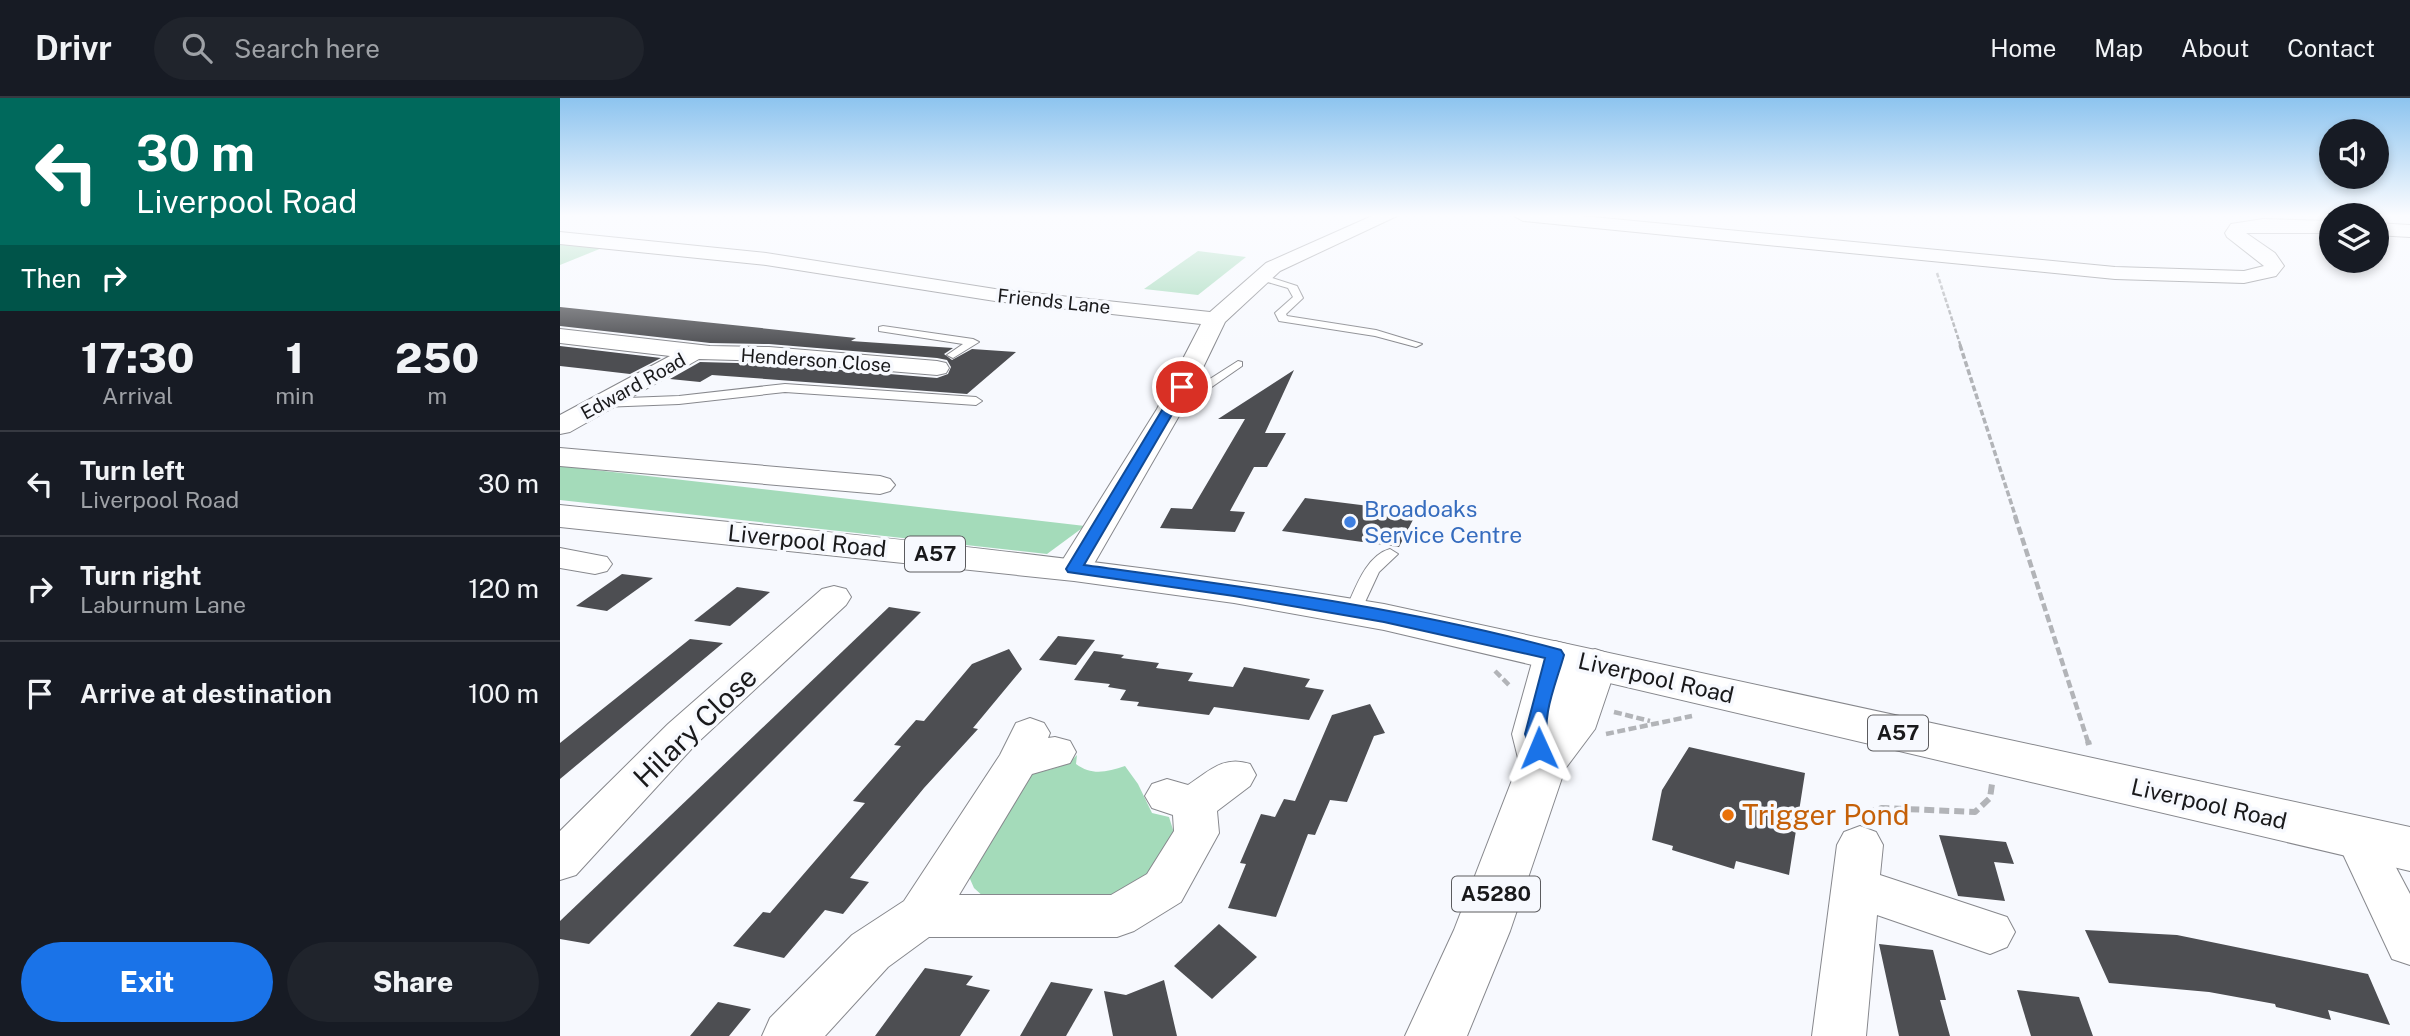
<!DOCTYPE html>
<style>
body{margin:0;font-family:"Public Sans",sans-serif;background:#20242c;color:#f1f3f6;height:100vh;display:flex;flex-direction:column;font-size:26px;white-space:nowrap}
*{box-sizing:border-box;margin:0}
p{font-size:23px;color:#9ea1a6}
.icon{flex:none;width:38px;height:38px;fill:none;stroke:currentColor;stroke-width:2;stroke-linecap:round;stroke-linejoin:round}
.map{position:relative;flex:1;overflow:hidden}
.drawer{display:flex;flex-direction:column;background:#171b24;width:560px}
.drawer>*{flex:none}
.guide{background:#00695c;color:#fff;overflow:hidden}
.tools{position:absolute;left:1759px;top:21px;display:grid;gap:14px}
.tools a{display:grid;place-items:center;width:70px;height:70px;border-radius:50%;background:#171b24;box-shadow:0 4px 10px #0003;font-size:35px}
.pin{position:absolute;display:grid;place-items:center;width:60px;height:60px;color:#fff;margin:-30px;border:4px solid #fff;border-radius:50%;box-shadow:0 2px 7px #0007}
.me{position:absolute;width:77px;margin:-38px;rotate:359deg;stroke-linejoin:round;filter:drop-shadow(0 0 5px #0008)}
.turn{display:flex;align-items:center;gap:24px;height:147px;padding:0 21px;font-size:32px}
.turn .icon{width:91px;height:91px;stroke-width:2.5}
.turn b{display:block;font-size:49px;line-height:60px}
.then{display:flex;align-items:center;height:66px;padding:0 21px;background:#0003;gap:14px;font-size:26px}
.eta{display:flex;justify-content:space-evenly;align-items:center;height:119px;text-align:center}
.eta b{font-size:42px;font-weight:800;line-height:49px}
.primary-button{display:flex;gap:14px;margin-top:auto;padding:14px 21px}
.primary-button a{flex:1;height:80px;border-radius:42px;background:#1a73e8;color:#fff;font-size:28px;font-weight:800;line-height:80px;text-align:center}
.primary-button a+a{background:#20242c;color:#f1f3f6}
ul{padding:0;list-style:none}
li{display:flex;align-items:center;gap:21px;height:105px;padding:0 21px;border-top:2px solid #363941}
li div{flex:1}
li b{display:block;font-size:26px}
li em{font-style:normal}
header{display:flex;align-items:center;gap:42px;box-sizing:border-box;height:98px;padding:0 35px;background:#171b24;border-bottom:2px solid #363941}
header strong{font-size:33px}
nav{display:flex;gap:38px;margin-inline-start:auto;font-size:24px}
.search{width:490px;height:63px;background:#20242c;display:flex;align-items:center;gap:18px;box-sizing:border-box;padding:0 24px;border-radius:38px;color:#9ea1a6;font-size:26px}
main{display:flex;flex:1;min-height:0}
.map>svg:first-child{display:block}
.green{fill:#a4dbba}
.building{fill:#4d4e52}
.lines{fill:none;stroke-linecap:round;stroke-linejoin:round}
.service-casing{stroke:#87888d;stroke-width:2}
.minor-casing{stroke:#87888d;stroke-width:2}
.primary-casing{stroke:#87888d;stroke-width:2}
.trunk-casing{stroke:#87888d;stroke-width:2}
.path-far3{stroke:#b2b4b8;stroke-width:2.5;stroke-dasharray:4.5 2;stroke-linecap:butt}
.path-far2{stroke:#b2b4b8;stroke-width:3.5;stroke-dasharray:6 2.5;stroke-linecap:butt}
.path-far1{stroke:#b2b4b8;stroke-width:4.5;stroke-dasharray:8 3.5;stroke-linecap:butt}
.path{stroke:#b2b4b8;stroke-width:6;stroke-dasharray:10 5;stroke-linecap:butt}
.service{fill:#fff;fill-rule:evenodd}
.minor{fill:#fff;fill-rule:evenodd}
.primary{fill:#fff;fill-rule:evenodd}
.trunk{fill:#fff;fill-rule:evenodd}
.route{fill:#1a73e8;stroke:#114b97;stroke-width:2}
.shop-dot{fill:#3f7fe0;stroke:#f7f9fe;stroke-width:2.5}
.food-dot{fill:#e8710a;stroke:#f7f9fe;stroke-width:2.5}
.labels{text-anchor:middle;stroke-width:7;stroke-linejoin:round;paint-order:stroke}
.far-street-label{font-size:19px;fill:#19191b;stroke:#f7f9fe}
.shield{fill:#f7f9fe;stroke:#5c5c5f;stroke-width:2}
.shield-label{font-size:21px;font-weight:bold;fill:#19191b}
.shop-label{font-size:23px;fill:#366cbe;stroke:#f7f9fe;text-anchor:start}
.street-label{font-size:23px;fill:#19191b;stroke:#f7f9fe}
.near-street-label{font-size:28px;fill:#19191b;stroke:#f7f9fe}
.near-food-label{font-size:28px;fill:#c56008;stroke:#f7f9fe;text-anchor:start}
</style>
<header>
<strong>Drivr</strong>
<div class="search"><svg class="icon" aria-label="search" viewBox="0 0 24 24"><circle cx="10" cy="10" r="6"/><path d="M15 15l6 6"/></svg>Search here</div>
<nav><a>Home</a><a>Map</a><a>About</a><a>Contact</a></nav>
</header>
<main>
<section class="drawer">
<div class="guide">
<div class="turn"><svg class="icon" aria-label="left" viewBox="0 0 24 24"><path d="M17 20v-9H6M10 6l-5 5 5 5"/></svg><div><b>30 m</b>Liverpool Road</div></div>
<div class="then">Then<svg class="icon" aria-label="right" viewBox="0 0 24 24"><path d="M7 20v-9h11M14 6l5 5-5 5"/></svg></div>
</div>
<div class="eta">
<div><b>17:30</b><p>Arrival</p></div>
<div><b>1</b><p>min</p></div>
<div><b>250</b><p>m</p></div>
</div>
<ul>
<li><svg class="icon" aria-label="left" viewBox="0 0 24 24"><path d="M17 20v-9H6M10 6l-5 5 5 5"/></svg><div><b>Turn left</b><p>Liverpool Road</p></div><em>30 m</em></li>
<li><svg class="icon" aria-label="right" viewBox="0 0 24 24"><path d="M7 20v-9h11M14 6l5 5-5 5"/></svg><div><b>Turn right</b><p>Laburnum Lane</p></div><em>120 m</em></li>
<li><svg class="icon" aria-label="arrive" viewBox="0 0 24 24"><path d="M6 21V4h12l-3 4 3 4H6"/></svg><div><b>Arrive at destination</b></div><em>100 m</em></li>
</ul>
<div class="primary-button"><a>Exit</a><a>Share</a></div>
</section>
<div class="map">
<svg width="1850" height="938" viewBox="0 0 1850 938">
<rect width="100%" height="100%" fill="#f7f9fe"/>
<g class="green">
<polygon points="0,144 42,150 0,167"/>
<polygon points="638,153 686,159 638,197 584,191"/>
<polygon points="0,368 525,428 487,456 0,402"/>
<path d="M517 657 516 666C532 678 547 674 565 668L578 686 592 715 609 719 614 735 611 757 552 806 437 811 414 790 403 765C415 747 439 697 453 685 473 669 499 677 517 657Z"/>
</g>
<g class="building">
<polygon points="0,209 296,240 291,243 393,250 384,256 392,262 412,251 456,254 407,296 152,277 140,284 110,281 140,264 209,266 377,280 388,276 391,269 387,262 377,260 209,246 150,245 0,228"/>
<polygon points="0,248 101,260 70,276 27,271 0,268"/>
<polygon points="734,272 705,335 726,335 707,369 694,369 670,413 685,414 675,434 600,430 611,410 632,411 685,321 658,321"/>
<polygon points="745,400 857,414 839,449 722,433"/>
<polygon points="62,476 93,480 47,513 16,508"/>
<polygon points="177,489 210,494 170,528 134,523"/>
<polygon points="329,509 361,514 29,846 0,841 0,823"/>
<polygon points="498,538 535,542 516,567 479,562"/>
<polygon points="130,541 163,545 0,681 0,645"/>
<polygon points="449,551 462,571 413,630 418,631 364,690 290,780 309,784 283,816 265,812 224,860 173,848 203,814 210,815 305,705 293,703 341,648 334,647 356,622 364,623 412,566"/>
<polygon points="534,553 564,557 561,560 599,565 596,570 633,575 628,583 673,589 684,569 750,581 745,589 764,592 749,622 654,609 649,617 577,608 579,604 560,602 566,592 548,589 550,586 514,582"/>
<polygon points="810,606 825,635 814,638 787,704 770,702 755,737 748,736 716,819 668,810 686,766 680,765 701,716 715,719 724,701 735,703 772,617"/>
<polygon points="1129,649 1245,675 1229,777 1176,763 1174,771 1112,752 1113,748 1092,742 1102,692"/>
<polygon points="1379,737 1446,744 1454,766 1434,764 1445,803 1398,798"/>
<polygon points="659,826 697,859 652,901 614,868"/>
<polygon points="1525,832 1617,837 1808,876 1830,927 1768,912 1771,922 1716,909 1715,906 1649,894 1549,885"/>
<polygon points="1319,846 1373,852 1386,902 1380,902 1390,938 1339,938"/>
<polygon points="365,870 413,878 406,887 430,892 400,938 315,938"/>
<polygon points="604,882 617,938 553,938 544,893 566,897"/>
<polygon points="491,884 533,891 506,938 460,938"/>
<polygon points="1457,892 1519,899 1533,938 1471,938"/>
<polygon points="158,904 191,911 169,938 130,938"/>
</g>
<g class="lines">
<g class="service-casing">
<g id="service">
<polygon points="700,176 737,188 743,200 726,216 727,218 816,232 862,246 856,249 815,238 719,223 715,215 733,199 728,190 697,181 695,179"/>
<polygon points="323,228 413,241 419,244 393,260 387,257 403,246 319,233 319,229"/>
<polygon points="678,263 682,264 682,268 617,313 609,313 609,307"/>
<polygon points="225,286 416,299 422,303 416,307 225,294 119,306 42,309 36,305 42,301 119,298"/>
<path d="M830 451 838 456 819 474 799 517H787L785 513C795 492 805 458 830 451Z"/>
</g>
</g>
<g class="minor-casing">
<g id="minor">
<polygon points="812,118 837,118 720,173 665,224 623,311 531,471 526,478 514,481 502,478 497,471 597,311 641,226 435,203 206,167 0,146 0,134 206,155 435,191 650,214 706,165"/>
<polygon points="954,118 1022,118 1555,169 1684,173 1704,168 1667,139 1665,135 1671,126 1703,121 1771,123 1771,135 1686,135 1715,155 1724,168 1716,178 1684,185 1555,181 963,123"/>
<polygon points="1816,125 1850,127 1850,139 1816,137"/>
<polygon points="0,231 150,248 209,249 377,263 386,265 389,270 386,275 377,277 209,263 139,261 10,334 0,336 0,317 110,258 0,245"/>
<polygon points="0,350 320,378 330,381 335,387 330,393 320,396 0,368"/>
<polygon points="0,450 47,459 52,466 47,473 35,476 0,470"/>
<polygon points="274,488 286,491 291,499 286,507 136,646 16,777 0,782 0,733 108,626 262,491"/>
<path d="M470 620 484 625 490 635 488 640 495 639 510 643 516 654 510 665 472 676 399 797H551L587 776 614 733 613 717 592 710 585 698 592 686 607 681 628 687C649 673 664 657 690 666L696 677 690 688 657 713 659 735 621 804 574 833 557 839H369L328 869 265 938H202L210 920 292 837 344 803 440 657 456 625Z"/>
<polygon points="1797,721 1813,726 1850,796 1850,867 1832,861 1775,739 1781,726"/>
<polygon points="1300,728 1316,734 1323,747 1320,777 1447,819 1455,834 1447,849 1430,856 1317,817 1306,938 1252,938 1277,747 1284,734"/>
</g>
</g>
<g class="primary-casing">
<polygon id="primary" points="995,543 1010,547 1016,557 1015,563 1020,556 1035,551 1050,556 1057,566 1035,631 1005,671 950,833 907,938 845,938 894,832 959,664 952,636 974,557 980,547"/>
</g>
<g class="trunk-casing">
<path id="trunk" d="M0 407C276 435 551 460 824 506L1850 729V773L824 532 674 505 514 483 0 429Z"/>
</g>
<polyline class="path-far3" points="1377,175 1401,249"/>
<polyline class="path-far2" points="1400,247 1456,420"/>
<g class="path-far1">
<polyline points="1455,418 1528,644"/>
<polyline points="935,573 951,589"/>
<polyline points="1054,614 1090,623"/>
<polyline points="1046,636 1132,618"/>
</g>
<g class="path">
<polyline points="1528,643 1529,647"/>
<polyline points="1305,715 1322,710 1415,714 1430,700 1432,686"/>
</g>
<use href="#service" class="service"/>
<use href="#minor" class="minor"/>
<use href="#primary" class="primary"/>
<use href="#trunk" class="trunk"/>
</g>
<linearGradient id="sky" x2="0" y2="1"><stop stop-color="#8dc4ef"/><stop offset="0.47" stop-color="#fbfcff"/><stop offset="1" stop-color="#fbfcff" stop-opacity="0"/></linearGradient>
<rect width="1850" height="250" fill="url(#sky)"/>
<path class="route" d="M622 285 628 289 524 467C683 489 846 509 1001 552L1004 557C996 586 980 620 989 650L986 655H972L965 636 985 560 824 524 674 498 508 474 506 471 616 289Z"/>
<circle class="shop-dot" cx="790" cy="424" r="7"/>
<circle class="food-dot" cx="1168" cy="717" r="7"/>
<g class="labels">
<g class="far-street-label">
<text transform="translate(494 203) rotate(6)" y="7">Friends Lane</text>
<text transform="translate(256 262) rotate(4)" y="7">Henderson Close</text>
<text transform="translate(73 288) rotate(-29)" y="7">Edward Road</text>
</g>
<g class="shield">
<rect x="345" y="438.5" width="60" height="35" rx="5"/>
<rect x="1308" y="617.5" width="60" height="35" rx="5"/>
<rect x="892" y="778.5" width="88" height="35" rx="5"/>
</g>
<g class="shield-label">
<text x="375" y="463">A57</text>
<text x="1338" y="642">A57</text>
<text x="936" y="803">A5280</text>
</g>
<g class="shop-label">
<text x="804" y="419">Broadoaks<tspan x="804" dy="26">Service Centre</tspan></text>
</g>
<g class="street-label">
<text transform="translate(247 443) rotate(6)" y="8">Liverpool Road</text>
<text transform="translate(1096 580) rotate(13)" y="8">Liverpool Road</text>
<text transform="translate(1649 706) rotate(13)" y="8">Liverpool Road</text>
</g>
<g class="near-street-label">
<text transform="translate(135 629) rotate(-44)" y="10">Hilary Close</text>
</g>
<g class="near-food-label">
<text x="1182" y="727">Trigger Pond</text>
</g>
</g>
</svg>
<div class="tools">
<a><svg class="icon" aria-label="sound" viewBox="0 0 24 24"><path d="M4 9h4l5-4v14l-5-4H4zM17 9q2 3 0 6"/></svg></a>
<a><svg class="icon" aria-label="layers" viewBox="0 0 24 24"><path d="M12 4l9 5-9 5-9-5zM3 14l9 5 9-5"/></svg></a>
</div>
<div class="pin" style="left:622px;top:289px;background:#d93025"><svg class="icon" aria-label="arrive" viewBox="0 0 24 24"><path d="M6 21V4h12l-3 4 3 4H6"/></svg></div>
<svg class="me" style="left:979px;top:650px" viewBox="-20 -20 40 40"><path d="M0-17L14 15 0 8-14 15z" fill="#1a73e8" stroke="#fff" stroke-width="4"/></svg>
</div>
</main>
